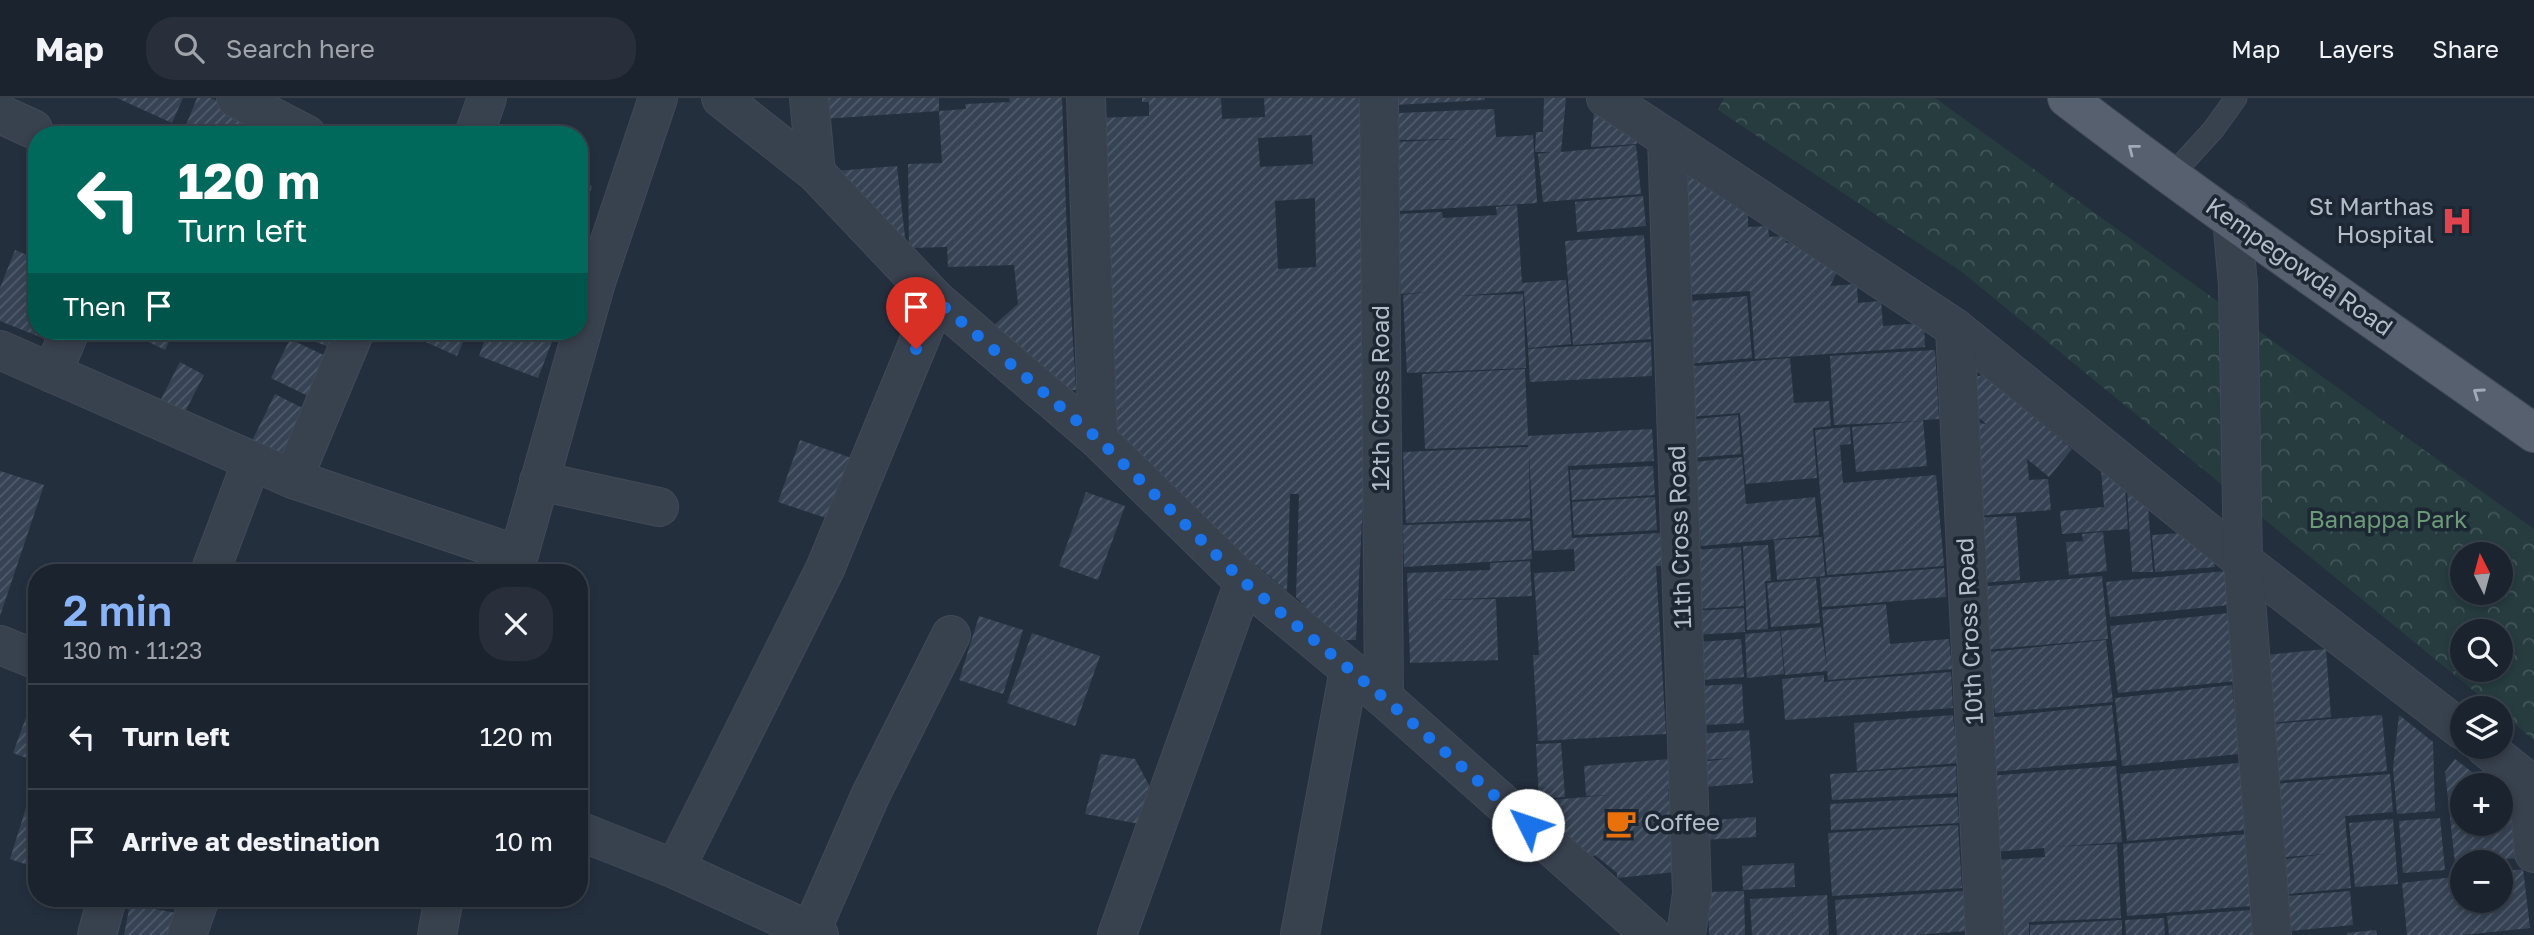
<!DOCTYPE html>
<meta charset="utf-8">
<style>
body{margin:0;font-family:"Golos Text",sans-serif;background:#282f3a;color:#f1f3f6;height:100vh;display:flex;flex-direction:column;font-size:26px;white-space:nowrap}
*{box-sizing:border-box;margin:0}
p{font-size:23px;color:#a0a4aa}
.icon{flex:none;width:38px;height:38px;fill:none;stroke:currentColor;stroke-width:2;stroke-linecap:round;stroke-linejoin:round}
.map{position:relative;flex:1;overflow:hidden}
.sheet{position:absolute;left:28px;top:466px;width:560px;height:343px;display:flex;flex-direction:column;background:#1b232e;border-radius:28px;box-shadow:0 4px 10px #0003,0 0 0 2px #39404a}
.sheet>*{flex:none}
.hud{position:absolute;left:28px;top:28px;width:560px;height:214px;border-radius:28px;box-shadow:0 4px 10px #0003,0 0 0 2px #39404a;background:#00695c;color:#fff;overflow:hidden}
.needle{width:46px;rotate:354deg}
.controls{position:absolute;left:2450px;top:444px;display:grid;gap:14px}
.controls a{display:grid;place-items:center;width:63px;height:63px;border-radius:50%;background:#1b232e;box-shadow:0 4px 10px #0003,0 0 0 2px #39404a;font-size:35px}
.pin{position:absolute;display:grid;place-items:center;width:60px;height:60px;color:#fff;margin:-72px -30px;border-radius:50% 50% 50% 0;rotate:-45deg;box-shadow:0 0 7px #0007}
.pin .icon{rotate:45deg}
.me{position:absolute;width:77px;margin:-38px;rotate:311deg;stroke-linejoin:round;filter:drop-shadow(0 0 5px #0008)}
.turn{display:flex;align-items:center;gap:24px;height:147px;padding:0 35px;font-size:32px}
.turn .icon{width:91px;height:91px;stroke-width:2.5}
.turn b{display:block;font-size:49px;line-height:60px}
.then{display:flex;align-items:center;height:66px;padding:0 35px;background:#0003;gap:14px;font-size:26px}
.round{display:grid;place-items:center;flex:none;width:74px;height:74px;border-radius:28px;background:#282f3a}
.summary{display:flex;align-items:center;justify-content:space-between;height:119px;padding:0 35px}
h1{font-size:42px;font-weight:600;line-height:52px;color:#8ab4f8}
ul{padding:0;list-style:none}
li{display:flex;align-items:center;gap:21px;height:105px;padding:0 35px;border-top:2px solid #39404a}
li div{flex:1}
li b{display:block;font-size:26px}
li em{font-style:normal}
header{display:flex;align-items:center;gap:42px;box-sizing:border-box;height:98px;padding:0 35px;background:#1b232e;border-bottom:2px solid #39404a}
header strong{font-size:33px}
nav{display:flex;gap:38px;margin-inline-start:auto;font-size:24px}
.search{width:490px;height:63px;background:#282f3a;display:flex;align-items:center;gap:18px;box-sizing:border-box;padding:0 24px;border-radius:28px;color:#a0a4aa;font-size:26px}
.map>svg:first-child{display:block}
.forest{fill:url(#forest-crowns);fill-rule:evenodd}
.building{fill:url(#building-hatch);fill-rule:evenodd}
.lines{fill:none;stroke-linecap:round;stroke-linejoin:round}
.service-casing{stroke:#414a57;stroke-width:23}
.minor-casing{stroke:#414a57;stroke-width:40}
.tertiary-casing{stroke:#414a57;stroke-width:40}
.primary-casing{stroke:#414a57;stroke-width:40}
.service{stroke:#38414e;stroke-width:21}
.minor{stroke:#38414e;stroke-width:38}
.tertiary{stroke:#38414e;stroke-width:38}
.primary{stroke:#56606e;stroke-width:38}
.oneway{stroke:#a1aab7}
.route{stroke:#1a73e8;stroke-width:12;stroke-dasharray:0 21.6}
.labels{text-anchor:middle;stroke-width:7;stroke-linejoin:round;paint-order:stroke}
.poi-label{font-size:24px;fill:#b4bcc9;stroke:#1d2633;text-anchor:end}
.street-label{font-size:24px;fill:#b4bcc9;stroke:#1d2633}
.park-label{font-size:24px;fill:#6b9a76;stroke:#1d2633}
</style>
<header>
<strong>Map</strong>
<div class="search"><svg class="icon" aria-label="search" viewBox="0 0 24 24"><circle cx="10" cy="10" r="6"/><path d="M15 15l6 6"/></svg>Search here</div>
<nav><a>Map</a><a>Layers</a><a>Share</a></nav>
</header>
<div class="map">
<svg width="2534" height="837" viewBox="0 0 2534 837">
<defs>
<pattern id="forest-crowns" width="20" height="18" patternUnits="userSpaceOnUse" patternTransform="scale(1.75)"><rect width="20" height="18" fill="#263c3f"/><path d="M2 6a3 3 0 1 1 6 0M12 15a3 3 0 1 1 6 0" fill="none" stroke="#435659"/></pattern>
<pattern id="building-hatch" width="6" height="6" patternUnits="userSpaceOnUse" patternTransform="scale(1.75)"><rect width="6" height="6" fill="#364354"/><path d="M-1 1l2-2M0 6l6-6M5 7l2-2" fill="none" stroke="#515c6b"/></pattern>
</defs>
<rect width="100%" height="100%" fill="#242f3e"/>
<path class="forest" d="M1724 0H1935L2534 431V642L2501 615V611H2496L1962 174 1718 12ZM2462 457H2501V495H2462ZM2462 534H2501V572H2462Z"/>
<g class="building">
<polygon points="117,0 183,0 172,25"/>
<polygon points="197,0 210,0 287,29 284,37 182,37"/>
<polygon points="822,0 939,0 939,13 823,21"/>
<polygon points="1009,0 1062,0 1068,165 1076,292 1058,293 993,228 1018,206 1014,167 948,169 947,149 909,150 908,66 942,65 939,13 966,11 965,6 1010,4"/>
<path d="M1142 0H1221L1222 21 1265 19 1264 0H1359L1365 103 1367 321 1356 542H1338L1296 499 1299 396H1290L1287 493 1112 347 1097 20 1149 18V4H1142ZM1312 37 1313 66 1260 69 1258 40ZM1315 100 1316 169 1278 171 1275 103Z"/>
<polygon points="1394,0 1485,0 1485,2 1394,7"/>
<polygon points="1544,0 1566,0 1561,54 1636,47 1641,96 1543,104 1538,56 1551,54 1535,54 1536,34 1543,34"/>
<polygon points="1494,11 1496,39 1533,37 1537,105 1400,113 1396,44 1461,41 1399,42 1398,15"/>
<polygon points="1594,13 1628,38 1636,37 1637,46 1591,49"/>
<polygon points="897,68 906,148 823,74"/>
<polygon points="1684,73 1748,112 1748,129 1768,128 1769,139 1786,138 1786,145 1803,144 1838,172 1830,188 1857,186 1858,205 1881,203 1883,228 1924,225 1925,249 1755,261 1750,193 1684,197"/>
<polygon points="579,83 592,88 580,125 579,125"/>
<polygon points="1643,98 1646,128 1577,134 1575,104"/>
<polygon points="1517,107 1522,185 1566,182 1571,246 1528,250 1524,193 1457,198 1523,196 1526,270 1407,275 1403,197 1427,194 1401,196 1397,116 1442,114 1443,120 1497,117 1496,109"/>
<polygon points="1644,137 1651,241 1573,247 1565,143"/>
<polygon points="15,152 37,161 37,233 55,233 50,243 0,223 0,190"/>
<polygon points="1747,198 1752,260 1686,266 1681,204"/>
<polygon points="125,233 174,233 165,252"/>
<polygon points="285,233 339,233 332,250"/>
<polygon points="401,233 468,233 457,258"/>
<polygon points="488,233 556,233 538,280 479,258"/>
<polygon points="290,241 334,262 314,301 271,280"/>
<polygon points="1651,244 1652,278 1530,284 1528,251"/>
<polygon points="1935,252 1939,321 1923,322 1927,368 1856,374 1852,329 1920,323 1834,327 1830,258"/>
<polygon points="1790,260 1794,305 1829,303 1831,328 1813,330 1817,380 1746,386 1740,315 1689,319 1685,269"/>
<polygon points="180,264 204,277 177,329 153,317"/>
<polygon points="1525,271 1528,338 1652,331 1654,363 1568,368 1572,440 1660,435 1662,468 1656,468 1666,636 1538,643 1533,557 1539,557 1534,475 1575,473 1574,451 1534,453 1529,352 1530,420 1406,425 1403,354 1528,349 1528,347 1425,351 1422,276"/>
<polygon points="1983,277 2072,351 2049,379 2027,361 2029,382 2048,381 2051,412 1975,418 1979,325 1986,326 1977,318 1975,279"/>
<polygon points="275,296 314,316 291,362 252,343"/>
<polygon points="1738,317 1741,356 1690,360 1686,322"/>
<polygon points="1850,329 1851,346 1840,347 1843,385 1936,377 1944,468 1827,477 1815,332"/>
<polygon points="800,342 860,363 838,424 778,404"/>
<polygon points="1742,359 1746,406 1815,399 1819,437 1701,448 1693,364"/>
<polygon points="1653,368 1655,397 1572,402 1570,372"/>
<polygon points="2101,371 2125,389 2128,431 2062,436 2060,413 2104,409"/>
<polygon points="0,373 44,387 0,518"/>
<polygon points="2127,390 2148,408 2153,474 2132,474"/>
<polygon points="1086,394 1125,408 1098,482 1059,468"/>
<polygon points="1655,399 1657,432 1574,437 1572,404"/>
<polygon points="2016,418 2020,482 1980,485 1976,420"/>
<polygon points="1530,423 1532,461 1404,469 1403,427"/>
<polygon points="2103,434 2107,473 2069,477 2066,444 2083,443 2082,436"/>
<polygon points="2182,435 2214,462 2215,469 2155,474 2152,437"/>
<polygon points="1822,439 1825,478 1777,482 1774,442"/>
<polygon points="1768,447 1771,483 1765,483 1768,531 1747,532 1743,448"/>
<polygon points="1741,449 1744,508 1696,511 1692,452"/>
<polygon points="1530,463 1532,498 1433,502 1496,501 1498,562 1410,565 1407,475 1490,472 1490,465"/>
<polygon points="1944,470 1946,499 1822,509 1820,480"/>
<polygon points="2226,473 2229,507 2110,519 2106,484"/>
<polygon points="2102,478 2108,541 1985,552 1979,489"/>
<polygon points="1816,480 1820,525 1771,529 1767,485"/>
<polygon points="1886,506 1890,546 1949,541 1952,571 1828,582 1827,573 1785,577 1781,533 1821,529 1827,569 1822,512"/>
<polygon points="1744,510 1745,534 1693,537 1692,513"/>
<polygon points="2229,515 2236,583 2118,595 2110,528"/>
<polygon points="979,518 1023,532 1003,596 959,582"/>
<polygon points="1780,533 1784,576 1747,580 1745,536"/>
<polygon points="1032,535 1100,558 1075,628 1007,605"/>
<polygon points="1741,541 1744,579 1701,582 1698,544"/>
<polygon points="2106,542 2113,604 1995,615 1989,554"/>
<polygon points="2326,551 2331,619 2272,625 2266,557"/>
<polygon points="1951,574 1953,610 1785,622 1782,581 1824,577 1824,584"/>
<polygon points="1742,586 1744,625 1706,627 1705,606 1697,588"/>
<polygon points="2232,587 2239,656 2122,668 2115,600"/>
<polygon points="36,592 37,592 37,664 13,655"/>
<polygon points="2112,607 2117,662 1993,674 1987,620"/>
<polygon points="1953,617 1958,665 1857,673 1854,625"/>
<polygon points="2382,617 2387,673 2276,683 2272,626"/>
<polygon points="2399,617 2433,644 2435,713 2397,716 2393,670"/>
<polygon points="1749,632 1753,685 1703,689 1701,664 1734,660 1700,662 1698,636"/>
<polygon points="1561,645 1565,699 1539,701 1536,646"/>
<polygon points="1101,656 1135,661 1149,687 1140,726 1085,716"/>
<polygon points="1670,661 1672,691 1668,691 1675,774 1617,780 1617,775 1595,757 1590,760 1539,718 1540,703 1609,697 1586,698 1584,668"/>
<polygon points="2455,661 2490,688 2462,688 2462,726 2501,726 2501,696 2512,706 2519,760 2455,765 2445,674"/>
<polygon points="2239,665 2245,732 2127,743 2120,676"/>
<polygon points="1956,668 1957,695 1832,702 1830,676"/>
<polygon points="2116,668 2122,744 2052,749 2117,746 2121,820 2029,824 2029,837 1999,837 1995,762 2045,759 2044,750 1994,754 1988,678"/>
<polygon points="2390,676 2393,714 2345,718 2351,790 2288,796 2285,761 2326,756 2286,759 2282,723 2274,686"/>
<polygon points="34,684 37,685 37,770 10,761"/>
<polygon points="1957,699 1959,725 1831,732 1830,706"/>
<polygon points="1756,719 1756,739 1702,742 1700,723"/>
<polygon points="2440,720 2445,772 2403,775 2399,723"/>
<polygon points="2393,721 2398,786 2355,789 2349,725"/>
<polygon points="1958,727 1962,790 1832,798 1828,735"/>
<polygon points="2246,736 2251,808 2127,818 2123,746"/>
<polygon points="1794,765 1795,789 1743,792 1742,768"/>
<polygon points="2523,771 2530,830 2463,837 2407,837 2402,785 2462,778 2462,803 2501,803 2501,774"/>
<polygon points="1744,793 1745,837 1709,837 1708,794"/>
<polygon points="1963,793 1965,833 1917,837 1837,837 1835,802"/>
<polygon points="2350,793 2353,827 2290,833 2287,798"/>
<polygon points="1827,797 1829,837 1752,837 1750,801"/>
<polygon points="130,806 176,815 172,837 124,837"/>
<polygon points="2251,812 2253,837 2169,837 2167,818"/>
<polygon points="2164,820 2165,837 2126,837 2125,822"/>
<polygon points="2122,822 2122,837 2030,837 2030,827"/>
<polygon points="2376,832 2377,837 2347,837 2347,835"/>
</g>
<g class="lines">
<g class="service-casing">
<polyline id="service" points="2170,79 2213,32 2236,0"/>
</g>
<g class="minor-casing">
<g id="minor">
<polyline points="236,0 307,37"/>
<polyline points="809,0 816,75"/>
<polyline points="1086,0 1098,341"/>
<polyline points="1379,0 1384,600"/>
<polyline points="1606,0 1955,230 2243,463 2462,632"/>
<polyline points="0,16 33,31"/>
<polyline points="474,37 487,0"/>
<polyline points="1667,40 1692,796 1686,837"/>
<polyline points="2232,120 2238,187 2243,463 2272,837"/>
<polyline points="1955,230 1985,837"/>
<polyline points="0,252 293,381 518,457"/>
<polyline points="52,275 70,233"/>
<polyline points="293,381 355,233"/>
<polyline points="539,383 659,409"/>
<polyline points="210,474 252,363"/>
<polyline points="514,474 596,184 658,0"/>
<polyline points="0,547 37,562"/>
<polyline points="2485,649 2534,688"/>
<polyline points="2528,683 2534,755"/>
<polyline points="579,733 675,771 819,837"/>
<polyline points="675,771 825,471 936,202"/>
<polyline points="811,833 871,696 951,537"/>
<polyline points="97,837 107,800"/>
<polyline points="187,837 200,800"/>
<polyline points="437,837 444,800"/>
<polyline points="1117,837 1244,484"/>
<polyline points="1300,837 1349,572"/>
</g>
</g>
<g class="tertiary-casing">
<polyline id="tertiary" points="721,0 816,75 936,202 1098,341 1244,484 1384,600 1651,837"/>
</g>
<g class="primary-casing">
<path id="primary" d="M2067 0C2219 117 2378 224 2534 335"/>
</g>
<use href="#service" class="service"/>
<use href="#minor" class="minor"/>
<use href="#tertiary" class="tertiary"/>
<use href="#primary" class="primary"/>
</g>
<defs><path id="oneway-chevron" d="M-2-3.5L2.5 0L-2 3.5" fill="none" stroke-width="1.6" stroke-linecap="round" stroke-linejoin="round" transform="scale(1.75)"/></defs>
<g class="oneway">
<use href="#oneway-chevron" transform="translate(2133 51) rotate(-142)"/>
<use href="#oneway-chevron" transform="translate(2478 295) rotate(-145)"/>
</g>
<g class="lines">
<polyline class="route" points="916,251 936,202 1098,341 1244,484 1384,600 1528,727"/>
</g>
<defs>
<g id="hospital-bare" transform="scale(2.415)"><path d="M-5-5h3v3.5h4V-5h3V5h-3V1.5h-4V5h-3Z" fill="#e0444e" stroke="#1d2633" stroke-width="2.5" paint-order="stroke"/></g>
<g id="cafe-bare" transform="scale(2.415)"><path d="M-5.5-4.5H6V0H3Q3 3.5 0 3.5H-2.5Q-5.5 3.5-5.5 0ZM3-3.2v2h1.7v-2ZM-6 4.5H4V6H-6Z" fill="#e8710a" stroke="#1d2633" stroke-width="2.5" paint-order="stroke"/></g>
</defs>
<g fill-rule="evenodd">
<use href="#hospital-bare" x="2457" y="123"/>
<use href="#cafe-bare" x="1621" y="725"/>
</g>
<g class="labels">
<g class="poi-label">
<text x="2434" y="117">St Marthas<tspan x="2434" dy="28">Hospital</tspan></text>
<text x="1644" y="733" text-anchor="start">Coffee</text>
</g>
<g class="street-label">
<text transform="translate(2299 169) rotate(35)" y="8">Kempegowda Road</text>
<text transform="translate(1381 300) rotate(-90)" y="8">12th Cross Road</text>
<text transform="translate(1680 439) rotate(-92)" y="8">11th Cross Road</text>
<text transform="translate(1970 533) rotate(-93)" y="8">10th Cross Road</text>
</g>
<g class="park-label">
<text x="2388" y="430">Banappa Park</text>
</g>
</g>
</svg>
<div class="controls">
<a><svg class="needle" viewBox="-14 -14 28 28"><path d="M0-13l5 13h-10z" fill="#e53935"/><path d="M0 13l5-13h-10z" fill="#a0a4aa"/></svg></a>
<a><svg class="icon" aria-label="search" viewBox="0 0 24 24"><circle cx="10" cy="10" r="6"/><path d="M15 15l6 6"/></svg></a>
<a><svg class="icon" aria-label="layers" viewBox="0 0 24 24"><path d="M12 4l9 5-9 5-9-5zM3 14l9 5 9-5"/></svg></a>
<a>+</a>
<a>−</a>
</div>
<div class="pin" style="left:916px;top:251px;background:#d93025"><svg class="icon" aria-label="arrive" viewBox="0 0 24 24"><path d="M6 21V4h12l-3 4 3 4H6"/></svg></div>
<svg class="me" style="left:1528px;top:727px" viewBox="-20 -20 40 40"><circle r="19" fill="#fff"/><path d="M0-13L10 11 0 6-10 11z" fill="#1a73e8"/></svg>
<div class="hud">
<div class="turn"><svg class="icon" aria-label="left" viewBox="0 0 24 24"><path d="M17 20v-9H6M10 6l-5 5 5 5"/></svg><div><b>120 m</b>Turn left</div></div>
<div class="then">Then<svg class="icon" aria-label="arrive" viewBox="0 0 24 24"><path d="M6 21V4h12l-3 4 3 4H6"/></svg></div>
</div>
<section class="sheet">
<div class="summary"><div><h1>2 min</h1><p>130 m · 11:23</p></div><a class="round"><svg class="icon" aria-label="close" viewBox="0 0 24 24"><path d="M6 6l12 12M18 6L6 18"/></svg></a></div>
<ul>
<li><svg class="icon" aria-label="left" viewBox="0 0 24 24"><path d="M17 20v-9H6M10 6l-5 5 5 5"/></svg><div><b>Turn left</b></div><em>120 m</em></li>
<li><svg class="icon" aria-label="arrive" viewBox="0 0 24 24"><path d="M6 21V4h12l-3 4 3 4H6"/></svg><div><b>Arrive at destination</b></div><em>10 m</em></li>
</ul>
</section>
</div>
